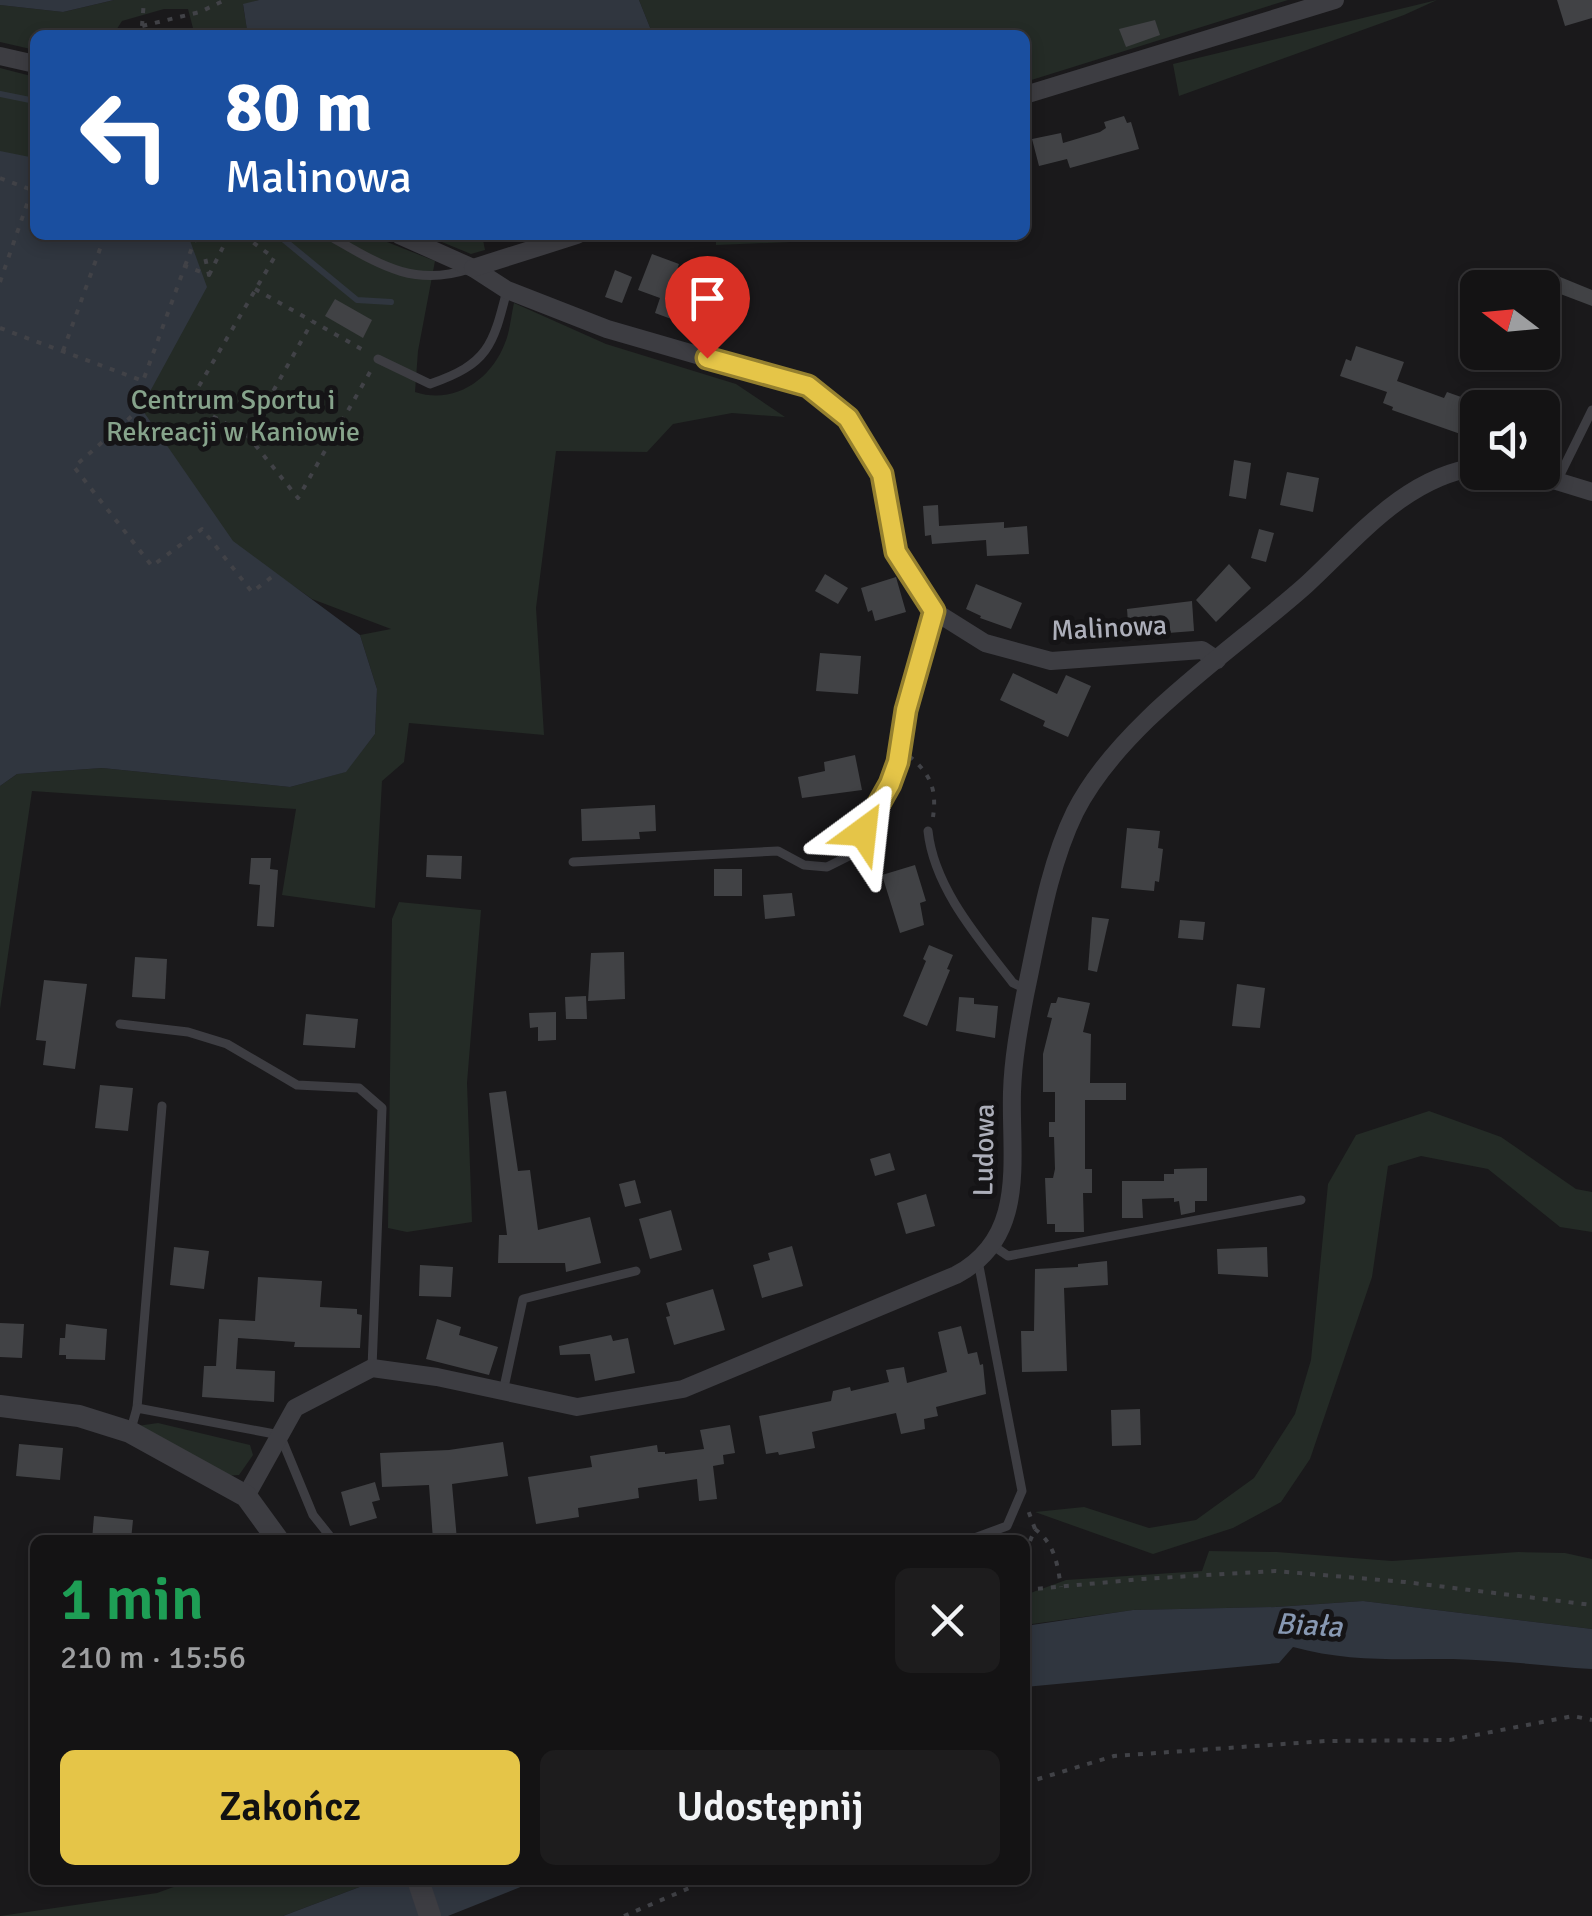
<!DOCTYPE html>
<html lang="pl">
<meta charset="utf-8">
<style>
body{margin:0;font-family:Signika,sans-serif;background:#1d1c1d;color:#f1f3f6;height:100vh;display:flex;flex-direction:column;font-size:38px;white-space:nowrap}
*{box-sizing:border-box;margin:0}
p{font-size:32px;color:#9d9ea0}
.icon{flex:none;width:55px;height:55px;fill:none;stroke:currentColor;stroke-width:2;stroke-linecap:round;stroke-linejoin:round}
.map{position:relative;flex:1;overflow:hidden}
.sheet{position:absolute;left:30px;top:1535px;width:1000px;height:350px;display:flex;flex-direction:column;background:#141314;border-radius:15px;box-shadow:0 5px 15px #0003,0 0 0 2px #333234}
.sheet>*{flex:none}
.banner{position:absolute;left:30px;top:30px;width:1000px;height:210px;border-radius:15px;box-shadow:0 5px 15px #0003,0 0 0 2px #333234;background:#1a4fa0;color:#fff;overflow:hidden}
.needle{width:65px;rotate:286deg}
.buttons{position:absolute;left:1460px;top:270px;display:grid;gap:20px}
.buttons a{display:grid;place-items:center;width:100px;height:100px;border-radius:15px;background:#141314;box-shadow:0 5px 15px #0003,0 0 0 2px #333234;font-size:50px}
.pin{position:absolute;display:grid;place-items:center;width:85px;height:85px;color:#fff;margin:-102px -42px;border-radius:50% 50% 50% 0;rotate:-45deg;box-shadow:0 0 10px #0007}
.pin .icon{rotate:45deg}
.me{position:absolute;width:110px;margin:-55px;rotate:30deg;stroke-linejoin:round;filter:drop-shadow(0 0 8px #0008)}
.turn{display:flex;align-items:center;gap:35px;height:210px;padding:0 30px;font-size:45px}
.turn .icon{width:130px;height:130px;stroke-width:2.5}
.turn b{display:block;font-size:70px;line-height:85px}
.round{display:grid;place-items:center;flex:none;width:105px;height:105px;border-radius:15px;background:#1d1c1d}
.head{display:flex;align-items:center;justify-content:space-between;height:170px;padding:0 30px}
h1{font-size:60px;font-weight:600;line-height:75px;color:#1e9e55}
.action{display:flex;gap:20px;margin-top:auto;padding:20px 30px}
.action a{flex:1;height:115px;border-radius:15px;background:#e5c548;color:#111;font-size:40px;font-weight:600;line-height:115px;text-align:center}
.action a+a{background:#1d1c1d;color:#f1f3f6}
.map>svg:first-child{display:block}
.green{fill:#242b26}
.water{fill:#30363f}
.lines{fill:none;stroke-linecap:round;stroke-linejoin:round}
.stream{stroke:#30363f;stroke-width:6}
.building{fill:#414245}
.path{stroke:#414247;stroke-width:4;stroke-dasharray:5 8;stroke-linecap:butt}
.service{stroke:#3d3d42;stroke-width:9}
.minor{stroke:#3d3d42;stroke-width:18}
.tertiary{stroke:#3d3d42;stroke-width:22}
.route-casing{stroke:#95802f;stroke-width:25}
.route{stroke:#e5c548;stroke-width:18}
.labels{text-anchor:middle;stroke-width:10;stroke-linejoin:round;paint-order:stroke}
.park-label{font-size:28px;fill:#86a38b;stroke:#151416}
.street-label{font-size:28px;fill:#adafba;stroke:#151416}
.water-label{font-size:30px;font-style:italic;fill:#8798b2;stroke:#151416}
</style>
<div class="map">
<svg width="1592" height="1916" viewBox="0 0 1592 1916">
<rect width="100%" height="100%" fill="#1a191b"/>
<g class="green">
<polygon points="114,0 259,0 243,5 247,29 253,35 185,35 194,32 188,9 164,9 122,21 113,35 35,35 35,50 0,42 0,5 63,12"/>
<polygon points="639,0 1288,0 1025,82 1025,35 653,35"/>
<polygon points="1437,0 1404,15 1179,96 1173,64"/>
<path d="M0 68 35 77V235H379L387 242 435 261 418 351 415 392C454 405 491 380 505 343 510 331 511 316 514 303L606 344 736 384 785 417 732 413 673 424 647 452 556 451 536 608 544 735 409 723 404 762 382 781 375 908 282 895 296 809 32 791 0 1009V786L17 774 102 768 290 787 345 772 375 734 377 689 360 635 391 629 312 599 0 381Z"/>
<polygon points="425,235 482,235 485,250 471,254"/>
<polygon points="716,235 809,235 791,242 716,245"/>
<polygon points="399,902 481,910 467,1083 472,1222 407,1232 388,1228 392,919"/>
<polygon points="1429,1111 1501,1137 1576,1189 1592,1192 1592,1232 1560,1227 1488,1169 1421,1156 1388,1166 1372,1277 1310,1459 1281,1502 1233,1528 1153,1554 1035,1512 1084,1507 1149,1528 1196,1520 1254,1478 1295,1414 1311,1360 1328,1184 1356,1135"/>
<polygon points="158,1423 250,1445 253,1455 239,1475 224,1476 137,1426"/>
<polygon points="1209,1551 1277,1552 1392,1561 1518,1552 1565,1553 1592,1559 1592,1629 1363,1601 1276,1607 1134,1610 1025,1625 1025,1595 1066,1580 1202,1571"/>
<polygon points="193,1880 378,1880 283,1916 0,1916 157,1893"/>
</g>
<g class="water">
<polygon points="0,0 114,0 63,12 0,5"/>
<polygon points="259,0 639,0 653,35 253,35 247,30 243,4"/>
<polygon points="0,151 35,158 35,235 188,235 207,287 141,408 233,541 360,635 377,689 375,734 346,772 290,787 102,768 17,774 0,786"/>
<path d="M1363 1601 1592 1629V1669C1546 1666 1499 1660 1453 1659 1398 1659 1347 1662 1293 1647L1279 1663 1025 1687V1626L1133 1610 1276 1607Z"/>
<polygon points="378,1880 538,1880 448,1916 283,1916"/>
</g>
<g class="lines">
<g class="stream">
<polyline points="0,94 35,101"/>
<polyline points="278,235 357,300 391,302"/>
</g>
</g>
<g class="building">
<polygon points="1557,0 1592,0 1592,18 1565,26"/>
<polygon points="1155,20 1160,35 1126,47 1119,29"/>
<polygon points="1124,116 1127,123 1131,122 1139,149 1070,168 1067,159 1039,166 1032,139 1061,133 1063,143 1100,132 1106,128 1104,122"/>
<polygon points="652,254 679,264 672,284 696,293 685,324 655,313 660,298 638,290"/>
<polygon points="615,270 632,277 622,303 605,297"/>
<polygon points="1548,272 1592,290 1592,306 1542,287"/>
<polygon points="335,299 372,320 363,338 325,316"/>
<polygon points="1356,346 1404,362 1397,381 1444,398 1447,392 1478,403 1478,436 1470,433 1469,437 1392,410 1393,407 1383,403 1387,392 1340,376 1346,359 1351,361"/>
<polygon points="1234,460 1251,463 1246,499 1229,496"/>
<polygon points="1287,472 1319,478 1313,512 1280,505"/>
<polygon points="938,505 939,526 1004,522 1004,528 1027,526 1029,554 987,556 986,540 932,544 931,535 925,536 923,506"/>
<polygon points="1259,529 1274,533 1266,562 1251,558"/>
<polygon points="1229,564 1251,588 1216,622 1196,600"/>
<polygon points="825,574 848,588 838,604 815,591"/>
<polygon points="896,577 906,612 875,621 872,610 868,612 861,588"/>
<polygon points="976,584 1022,603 1011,629 980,618 981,616 966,609"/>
<polygon points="1192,601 1194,631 1129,636 1127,609"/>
<polygon points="820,653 861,656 858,694 816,691"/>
<polygon points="1013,673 1057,694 1066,675 1091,686 1068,737 1043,726 1045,721 1000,700"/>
<polygon points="855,755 862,790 802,798 798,777 825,771 824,762"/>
<polygon points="655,805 656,831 639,832 640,839 582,841 581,809"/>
<polygon points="1127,828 1160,831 1158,848 1163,849 1159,882 1155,881 1154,891 1121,888"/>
<polygon points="427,855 462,856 461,879 426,877"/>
<polygon points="251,858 271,858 270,869 278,870 274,927 257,926 260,885 249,884"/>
<polygon points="915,865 926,901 920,903 924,925 900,933 882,875"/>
<rect x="714" y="869" width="28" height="27"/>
<polygon points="792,893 795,916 765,919 763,895"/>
<polygon points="1092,917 1109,919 1097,972 1088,970"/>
<polygon points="1180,920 1205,922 1203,940 1178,938"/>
<polygon points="929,945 953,955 947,969 950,970 927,1026 903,1016 926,961 923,959"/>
<polygon points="624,952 625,999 588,1001 591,953"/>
<polygon points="135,957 167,959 165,999 132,997"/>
<polygon points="44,980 87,984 75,1069 43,1065 46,1041 36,1040"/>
<polygon points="1237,984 1265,988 1260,1028 1232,1026"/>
<polygon points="586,996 587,1019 566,1019 565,997"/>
<polygon points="959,997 974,998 974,1004 998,1006 995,1038 956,1031"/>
<polygon points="1058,997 1090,1003 1083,1032 1091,1034 1090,1083 1126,1083 1126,1100 1085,1100 1085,1169 1092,1169 1092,1193 1083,1193 1084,1232 1055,1232 1055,1224 1047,1224 1045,1178 1053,1178 1055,1169 1054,1137 1049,1137 1049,1122 1055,1122 1055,1092 1043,1092 1043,1054 1052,1018 1047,1017 1051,1003 1056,1003"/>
<polygon points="556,1012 556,1040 538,1041 538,1027 530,1028 529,1013"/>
<polygon points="306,1014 358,1019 355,1048 303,1045"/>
<polygon points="100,1085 133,1088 128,1131 95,1128"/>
<polygon points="506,1091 518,1171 530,1170 538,1230 590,1217 601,1263 566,1272 565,1263 498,1263 499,1235 507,1235 489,1093"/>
<polygon points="890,1153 895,1170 875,1176 870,1159"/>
<polygon points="1207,1168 1207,1201 1195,1201 1195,1212 1181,1215 1179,1201 1174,1202 1174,1198 1142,1199 1143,1218 1122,1218 1122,1181 1164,1181 1164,1174 1174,1174 1174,1169"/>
<polygon points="635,1180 641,1203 625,1207 619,1184"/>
<polygon points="926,1194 935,1226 906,1234 897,1203"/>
<polygon points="671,1210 682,1250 650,1259 639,1219"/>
<polygon points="792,1246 803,1286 762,1298 753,1265 770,1260 768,1253"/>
<polygon points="174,1247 209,1251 204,1289 170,1285"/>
<polygon points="1267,1247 1268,1277 1218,1274 1217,1249"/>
<polygon points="1107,1261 1108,1285 1064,1288 1067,1371 1022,1372 1021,1331 1034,1331 1035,1269 1078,1267 1078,1264"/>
<polygon points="420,1265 453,1267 451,1297 419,1296"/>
<polygon points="258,1277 322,1281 320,1307 357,1309 357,1314 362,1315 360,1348 294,1347 295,1342 238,1338 236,1369 275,1371 274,1402 202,1397 204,1366 216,1366 219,1319 255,1321"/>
<polygon points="713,1289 725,1330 674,1345 666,1317 670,1316 666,1303"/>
<polygon points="437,1319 461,1327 459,1335 498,1347 489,1375 426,1359"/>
<polygon points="0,1323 24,1324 22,1358 0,1357"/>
<polygon points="66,1324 107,1329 105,1360 66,1359 66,1355 59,1355 60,1338 65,1338"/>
<polygon points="961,1326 968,1354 977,1352 980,1365 983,1364 986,1394 936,1407 938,1416 924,1419 925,1429 901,1434 896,1413 812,1432 815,1448 779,1455 778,1452 766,1454 759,1416 831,1401 833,1391 850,1387 851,1391 889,1382 886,1370 904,1367 907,1383 947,1372 938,1332"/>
<polygon points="611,1335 613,1341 628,1338 635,1373 595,1381 590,1354 560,1355 559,1346"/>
<polygon points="1140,1409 1141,1445 1112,1446 1111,1410"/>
<polygon points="730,1425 735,1453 723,1455 724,1464 713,1466 717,1499 699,1501 697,1479 638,1488 639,1498 578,1508 579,1517 536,1524 528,1477 592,1467 590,1456 657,1445 658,1452 665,1452 665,1454 704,1449 700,1430"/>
<polygon points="503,1442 508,1476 452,1484 457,1540 433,1540 429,1485 382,1487 380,1453 449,1450"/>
<polygon points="19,1444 63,1448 60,1480 16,1476"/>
<polygon points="375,1482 380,1500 372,1502 377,1518 350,1526 341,1492"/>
<polygon points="94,1516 133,1520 131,1540 92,1540"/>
</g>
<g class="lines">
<g class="path">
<polyline points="142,26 144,0"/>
<polyline points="133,35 142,26 200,12 225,0"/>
<polyline points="0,178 32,190"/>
<polyline points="243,235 274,258 189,403 248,436 298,498 370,372"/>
<polyline points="185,266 196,237 191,235"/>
<polyline points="209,275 229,235"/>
<polyline points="0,282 35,181"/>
<polyline points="255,289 365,351"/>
<polyline points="0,328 143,381 185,266 209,275 204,253"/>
<polyline points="63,351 105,235"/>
<polyline points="141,408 74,467 152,566 202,529 252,592 277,573"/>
<polyline points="248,436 312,322"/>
<path d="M909 756C931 774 937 790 933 817"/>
<path d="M1035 1529C1055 1545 1057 1562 1061 1587"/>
<polyline points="1025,1553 1035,1529 1028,1510"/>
<polyline points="1025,1590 1141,1579 1275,1571 1405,1582 1592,1605"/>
<polyline points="1025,1783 1114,1756 1326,1741 1450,1740 1573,1716 1592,1720"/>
<polyline points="624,1916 708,1880"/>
</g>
<g class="service">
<path d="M328 235C377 263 412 288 469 269"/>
<path d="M378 359 430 384C488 364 493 346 507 290"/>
<polyline points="1557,481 1592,410"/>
<path d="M928 831C934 888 979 939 1013 983L1026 989"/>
<polyline points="573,862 778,851 804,865 827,867 849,856 890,784 906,709 934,611"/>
<polyline points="120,1024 188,1032 227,1044 297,1085 359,1088 382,1108 372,1368"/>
<polyline points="992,1245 1008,1256 1301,1200"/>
<polyline points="503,1392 523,1299 636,1271"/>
<polyline points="137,1408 162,1106"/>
<polyline points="131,1429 137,1408 280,1435 313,1515 333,1540"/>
<polyline points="969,1540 1007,1526 1022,1491 978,1261"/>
</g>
<g class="minor">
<polyline points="0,56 35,64"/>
<polyline points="1025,95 1335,0"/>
<polyline points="399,235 473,268 507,290 607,329 808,387 848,418 882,474 895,551 934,611 985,643 1051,661 1202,650 1217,660"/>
<polyline points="473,268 577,235"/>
<polyline points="1527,472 1592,492"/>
<path d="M246 1496 295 1408 372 1368 437 1377 577 1407 683 1389 956 1275C1028 1237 1010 1159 1012 1092 1013 1059 1019 1027 1025 995 1038 935 1048 867 1075 812 1120 723 1232 651 1306 585 1356 539 1406 476 1478 467"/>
</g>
<g class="tertiary">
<polyline points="0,1406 79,1416 130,1432 246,1496 278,1540"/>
<polyline points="418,1880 430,1916"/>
</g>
</g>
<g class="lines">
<g class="route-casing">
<polyline id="route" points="707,358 808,386 848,418 882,474 896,552 934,611 906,710 898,762 890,784 863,832"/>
</g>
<use href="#route" class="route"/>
</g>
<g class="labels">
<g class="park-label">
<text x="233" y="409">Centrum Sportu i<tspan x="233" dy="32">Rekreacji w Kaniowie</tspan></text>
</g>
<g class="street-label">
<text transform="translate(1109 627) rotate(-3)" y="10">Malinowa</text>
<text transform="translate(983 1150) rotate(-89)" y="10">Ludowa</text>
</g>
<g class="water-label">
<text transform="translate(1309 1625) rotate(3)" y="10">Biała</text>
</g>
</g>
</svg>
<div class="buttons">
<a><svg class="needle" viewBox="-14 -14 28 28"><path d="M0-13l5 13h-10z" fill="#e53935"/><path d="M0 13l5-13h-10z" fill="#9d9ea0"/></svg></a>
<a><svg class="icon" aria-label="sound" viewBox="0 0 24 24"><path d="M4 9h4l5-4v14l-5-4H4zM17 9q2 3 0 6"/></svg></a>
</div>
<div class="pin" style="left:707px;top:358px;background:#d93025"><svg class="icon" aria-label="arrive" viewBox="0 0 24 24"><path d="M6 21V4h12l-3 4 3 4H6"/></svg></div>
<svg class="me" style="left:863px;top:832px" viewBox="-20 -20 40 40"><path d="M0-17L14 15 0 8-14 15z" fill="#e5c548" stroke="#fff" stroke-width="4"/></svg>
<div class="banner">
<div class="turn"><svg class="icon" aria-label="left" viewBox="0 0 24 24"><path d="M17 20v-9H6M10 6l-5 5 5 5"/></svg><div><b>80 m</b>Malinowa</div></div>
</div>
<section class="sheet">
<div class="head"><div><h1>1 min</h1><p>210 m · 15:56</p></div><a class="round"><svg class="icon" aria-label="close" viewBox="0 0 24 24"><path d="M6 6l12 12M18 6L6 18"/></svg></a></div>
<div class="action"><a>Zakończ</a><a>Udostępnij</a></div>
</section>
</div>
